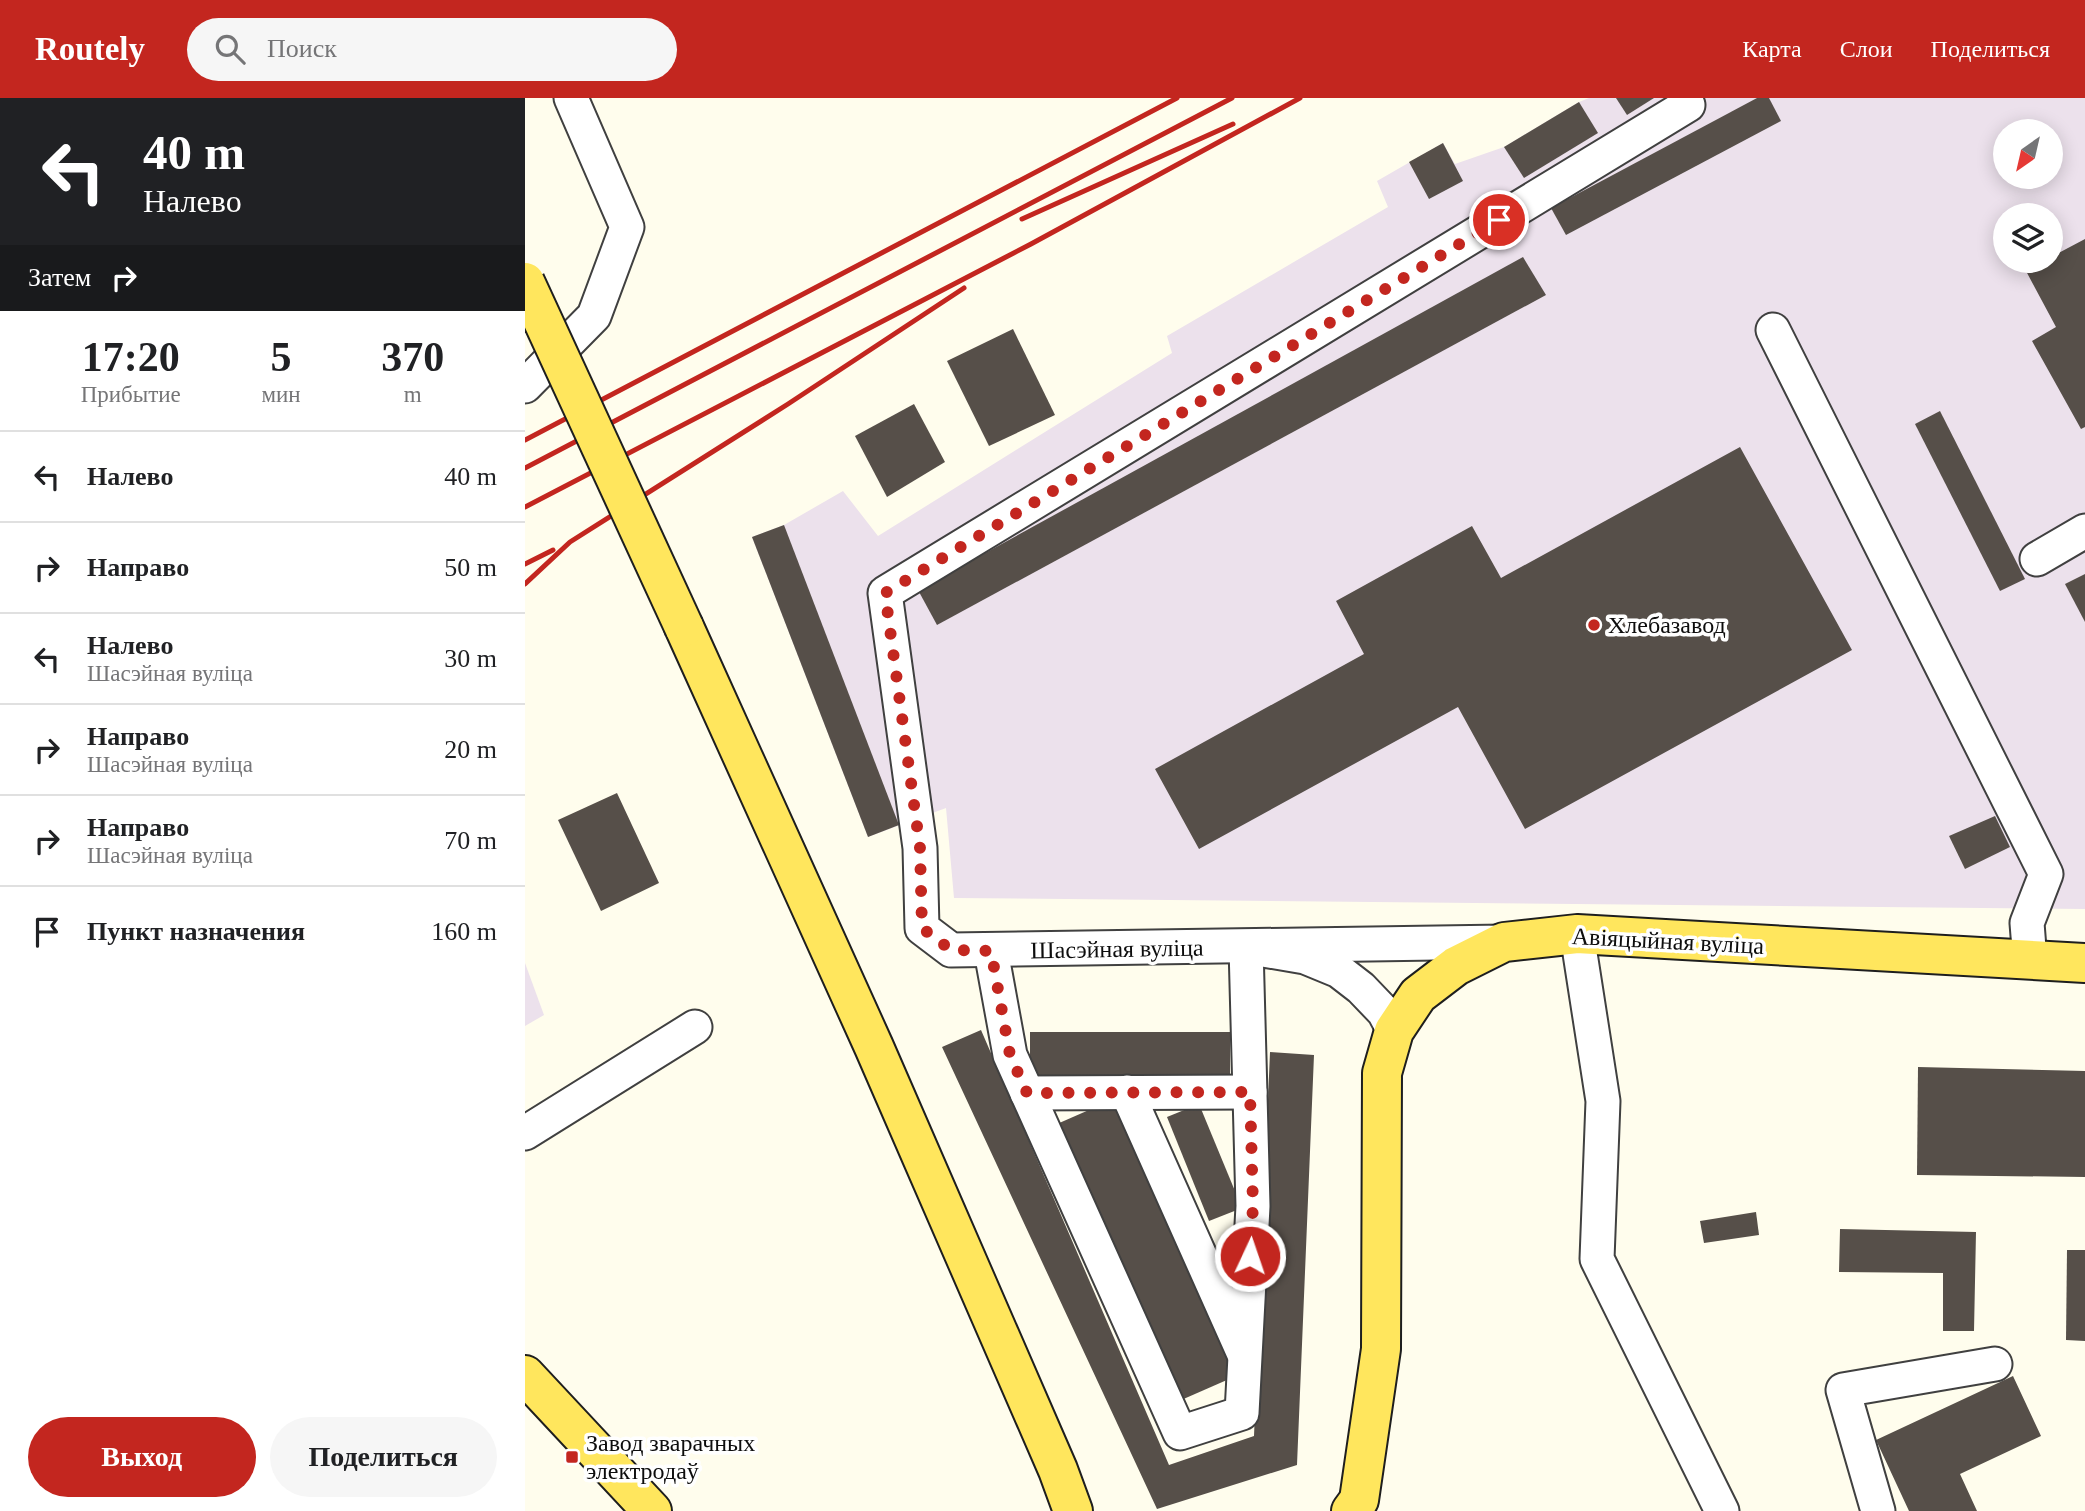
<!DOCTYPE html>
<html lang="ru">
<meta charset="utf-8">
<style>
body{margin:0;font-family:Georgia,serif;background:#f6f6f6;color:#202124;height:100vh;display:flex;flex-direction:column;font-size:26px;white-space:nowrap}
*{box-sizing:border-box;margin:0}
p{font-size:23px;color:#757577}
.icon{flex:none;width:38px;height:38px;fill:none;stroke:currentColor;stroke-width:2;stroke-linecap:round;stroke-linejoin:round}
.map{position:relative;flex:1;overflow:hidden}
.sheet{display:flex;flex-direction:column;background:#fff;width:525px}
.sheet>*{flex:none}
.guide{background:#202124;color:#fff;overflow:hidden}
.needle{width:46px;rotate:214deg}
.buttons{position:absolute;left:1468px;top:21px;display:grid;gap:14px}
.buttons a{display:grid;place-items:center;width:70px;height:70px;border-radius:50%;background:#fff;box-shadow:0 4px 18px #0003;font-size:35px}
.pin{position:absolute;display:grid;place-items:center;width:60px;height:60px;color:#fff;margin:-30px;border:4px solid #fff;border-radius:50%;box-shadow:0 2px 7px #0007}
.me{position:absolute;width:77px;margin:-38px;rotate:3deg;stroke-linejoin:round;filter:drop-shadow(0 0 5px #0008)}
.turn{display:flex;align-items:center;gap:24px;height:147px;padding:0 28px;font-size:32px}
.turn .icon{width:91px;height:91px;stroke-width:2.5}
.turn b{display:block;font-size:49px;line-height:60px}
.then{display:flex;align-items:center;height:66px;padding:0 28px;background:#0003;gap:14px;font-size:26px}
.eta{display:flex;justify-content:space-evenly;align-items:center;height:119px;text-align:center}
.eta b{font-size:42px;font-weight:700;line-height:49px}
.action{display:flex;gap:14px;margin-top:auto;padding:14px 28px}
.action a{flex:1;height:80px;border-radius:42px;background:#c3261f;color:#fff;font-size:28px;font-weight:700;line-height:80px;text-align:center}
.action a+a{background:#f6f6f6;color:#202124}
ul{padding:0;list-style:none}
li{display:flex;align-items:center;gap:21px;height:91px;padding:0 28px;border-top:2px solid #e0e0e0}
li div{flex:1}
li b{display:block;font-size:26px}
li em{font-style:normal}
header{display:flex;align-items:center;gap:42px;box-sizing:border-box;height:98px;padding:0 35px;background:#c3261f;color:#fff}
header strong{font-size:33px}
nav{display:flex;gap:38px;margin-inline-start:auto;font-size:24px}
.search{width:490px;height:63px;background:#f6f6f6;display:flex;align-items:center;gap:18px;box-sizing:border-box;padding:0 24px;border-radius:38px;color:#757577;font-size:26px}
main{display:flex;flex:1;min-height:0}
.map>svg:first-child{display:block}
.industrial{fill:#ece1ec;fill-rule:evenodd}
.building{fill:#564f49}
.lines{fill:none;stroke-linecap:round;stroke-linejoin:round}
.minor-casing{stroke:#404040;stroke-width:37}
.major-casing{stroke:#1e1e1e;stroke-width:42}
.minor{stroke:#fff;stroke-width:33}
.major{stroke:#ffe65d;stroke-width:38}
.rail{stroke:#c3261f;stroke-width:5}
.major-bridge-casing{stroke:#1e1e1e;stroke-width:42;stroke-linecap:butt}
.major-bridge{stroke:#ffe65d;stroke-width:38}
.route{stroke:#c3261f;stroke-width:12;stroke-dasharray:0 21.6}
.poi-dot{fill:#c3261f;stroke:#fff;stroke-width:2.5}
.labels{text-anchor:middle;stroke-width:7;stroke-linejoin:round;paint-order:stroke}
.poi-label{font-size:24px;fill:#0d0d0d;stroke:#fff;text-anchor:start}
.street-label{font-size:24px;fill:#0d0d0d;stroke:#fff}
</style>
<header>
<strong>Routely</strong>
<div class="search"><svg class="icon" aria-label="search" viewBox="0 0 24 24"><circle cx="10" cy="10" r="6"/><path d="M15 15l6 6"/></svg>Поиск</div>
<nav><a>Карта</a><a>Слои</a><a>Поделиться</a></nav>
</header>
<main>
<section class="sheet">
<div class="guide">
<div class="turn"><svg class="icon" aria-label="left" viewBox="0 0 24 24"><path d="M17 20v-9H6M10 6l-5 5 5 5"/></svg><div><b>40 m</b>Налево</div></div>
<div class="then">Затем<svg class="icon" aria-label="right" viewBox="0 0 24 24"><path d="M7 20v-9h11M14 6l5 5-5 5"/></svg></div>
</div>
<div class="eta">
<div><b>17:20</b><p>Прибытие</p></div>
<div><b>5</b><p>мин</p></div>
<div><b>370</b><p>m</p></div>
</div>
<ul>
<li><svg class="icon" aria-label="left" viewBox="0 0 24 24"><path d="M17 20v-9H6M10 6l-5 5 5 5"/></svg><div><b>Налево</b></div><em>40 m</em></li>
<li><svg class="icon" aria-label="right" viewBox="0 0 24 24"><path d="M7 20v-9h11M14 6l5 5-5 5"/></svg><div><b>Направо</b></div><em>50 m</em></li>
<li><svg class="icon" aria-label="left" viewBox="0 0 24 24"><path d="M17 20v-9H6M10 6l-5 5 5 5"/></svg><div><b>Налево</b><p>Шасэйная вуліца</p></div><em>30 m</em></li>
<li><svg class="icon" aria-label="right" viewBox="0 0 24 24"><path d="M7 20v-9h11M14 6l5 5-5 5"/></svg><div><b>Направо</b><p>Шасэйная вуліца</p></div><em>20 m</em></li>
<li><svg class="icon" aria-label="right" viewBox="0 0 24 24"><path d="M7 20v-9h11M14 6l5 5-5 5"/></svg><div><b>Направо</b><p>Шасэйная вуліца</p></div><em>70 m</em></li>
<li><svg class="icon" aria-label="arrive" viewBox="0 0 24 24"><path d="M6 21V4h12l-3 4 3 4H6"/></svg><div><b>Пункт назначения</b></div><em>160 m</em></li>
</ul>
<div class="action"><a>Выход</a><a>Поделиться</a></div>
</section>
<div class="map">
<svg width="1560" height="1413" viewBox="0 0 1560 1413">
<rect width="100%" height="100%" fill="#fffded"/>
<g class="industrial">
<path d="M1064 0H1560V811L429 800 421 710 343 739 227 439 259 427 318 393 353 438 647 255 642 238 863 109 852 83 918 45 930 66 979 49 1054 4ZM1480 33H1526V79H1480ZM1480 117H1526V163H1480Z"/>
<polygon points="0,865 19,917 0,928"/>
</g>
<g class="building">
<polygon points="1091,0 1129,0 1102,17"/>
<polygon points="1232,0 1244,0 1256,23 1041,137 1026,110"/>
<polygon points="1054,4 1073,35 999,80 979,49"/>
<polygon points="918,45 938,83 904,101 884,64"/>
<polygon points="1560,141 1560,329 1556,331 1507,243 1531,229 1501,173 1520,163 1526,163 1526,159"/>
<polygon points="998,159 1021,197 412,527 393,492"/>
<polygon points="488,231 530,317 464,348 422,263"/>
<polygon points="389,306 420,364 362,399 330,338"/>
<polygon points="1415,313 1500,481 1475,493 1390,326"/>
<polygon points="1215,349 1327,552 1000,731 933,609 674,751 630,671 839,556 811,503 947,428 976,480"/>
<polygon points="259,427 374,727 343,739 227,439"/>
<polygon points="1560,476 1560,524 1540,486"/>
<polygon points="92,695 134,785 76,813 33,722"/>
<polygon points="1470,718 1485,749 1440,771 1424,738"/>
<polygon points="456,932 644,1367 729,1338 745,954 789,957 772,1367 632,1411 417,949"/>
<rect x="505" y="934" width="200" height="44"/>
<polygon points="1393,969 1560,973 1560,1079 1392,1077"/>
<polygon points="589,1001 711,1278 654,1303 532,1026"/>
<polygon points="674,1006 717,1110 684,1123 642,1019"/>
<polygon points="1231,1114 1234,1137 1179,1145 1175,1123"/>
<polygon points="1315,1131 1451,1134 1449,1233 1418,1233 1418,1175 1314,1174"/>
<polygon points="1542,1152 1560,1152 1560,1243 1541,1242"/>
<polygon points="1488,1278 1516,1338 1435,1376 1452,1413 1384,1413 1351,1342"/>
</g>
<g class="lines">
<g class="minor-casing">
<g id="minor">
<polyline points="1248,232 1521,776 1502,825 1505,863"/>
<polyline points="0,288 69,218 102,129 46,0"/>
<polyline points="1512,461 1560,433"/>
<polyline points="1052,836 1078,1003 1072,1161 1197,1413"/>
<polyline points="979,844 426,852 397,830 395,750 360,495 1163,7"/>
<polyline points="466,853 485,957 655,1335 717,1315 728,1108 721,849 780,859 814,873 836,890 859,914 869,933"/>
<polyline points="602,994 718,1254"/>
<polyline points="502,995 725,994"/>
<polyline points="0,1035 170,929"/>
<polyline points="1353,1413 1318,1292 1470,1266"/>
</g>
</g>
<g class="major-casing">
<g id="major">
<polyline points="159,529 349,949 533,1372 548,1413"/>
<polyline points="0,1277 127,1413"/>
<polyline points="826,1413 834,1402 856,1251 857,975 869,933 893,897 931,868 979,844 1052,836 1560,865"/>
</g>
</g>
<use href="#minor" class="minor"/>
<use href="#major" class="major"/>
<g class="rail">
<polyline points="497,121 708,26"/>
<polyline points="0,342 652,0"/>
<polyline points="0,370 707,0"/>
<polyline points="0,409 506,146 775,0"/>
<polyline points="0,466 28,452"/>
<polyline points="0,486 45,444 263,306 439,190"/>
</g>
<g class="major-bridge-casing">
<polyline id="major-bridge" points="0,184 159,529"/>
</g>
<use href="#major-bridge" class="major-bridge"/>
</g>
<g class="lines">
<polyline class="route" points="725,1158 728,1108 725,994 502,995 485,957 466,853 426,852 397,830 395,750 360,495 974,122"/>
</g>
<g class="poi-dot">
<circle cx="1069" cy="527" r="7"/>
<rect x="40" y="1352" width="14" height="14" rx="3.5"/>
</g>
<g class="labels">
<g class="poi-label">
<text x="1083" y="535">Хлебазавод</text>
<text x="61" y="1353">Завод зварачных<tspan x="61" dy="28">электродаў</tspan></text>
</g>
<g class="street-label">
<text transform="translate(1143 843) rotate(3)" y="8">Авіяцыйная вуліца</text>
<text transform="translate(592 851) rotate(-1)" y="8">Шасэйная вуліца</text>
</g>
</g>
</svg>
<div class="buttons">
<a><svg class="needle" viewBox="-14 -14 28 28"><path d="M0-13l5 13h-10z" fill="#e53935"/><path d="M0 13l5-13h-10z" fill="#757577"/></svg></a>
<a><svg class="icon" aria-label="layers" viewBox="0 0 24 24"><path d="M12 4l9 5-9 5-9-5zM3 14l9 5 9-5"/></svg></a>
</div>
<div class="pin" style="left:974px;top:122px;background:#d93025"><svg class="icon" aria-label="arrive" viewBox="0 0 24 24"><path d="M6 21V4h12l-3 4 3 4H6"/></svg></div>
<svg class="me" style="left:725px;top:1158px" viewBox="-20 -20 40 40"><circle r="17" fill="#c3261f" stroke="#fff" stroke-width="3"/><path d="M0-11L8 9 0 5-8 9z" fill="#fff"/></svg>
</div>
</main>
